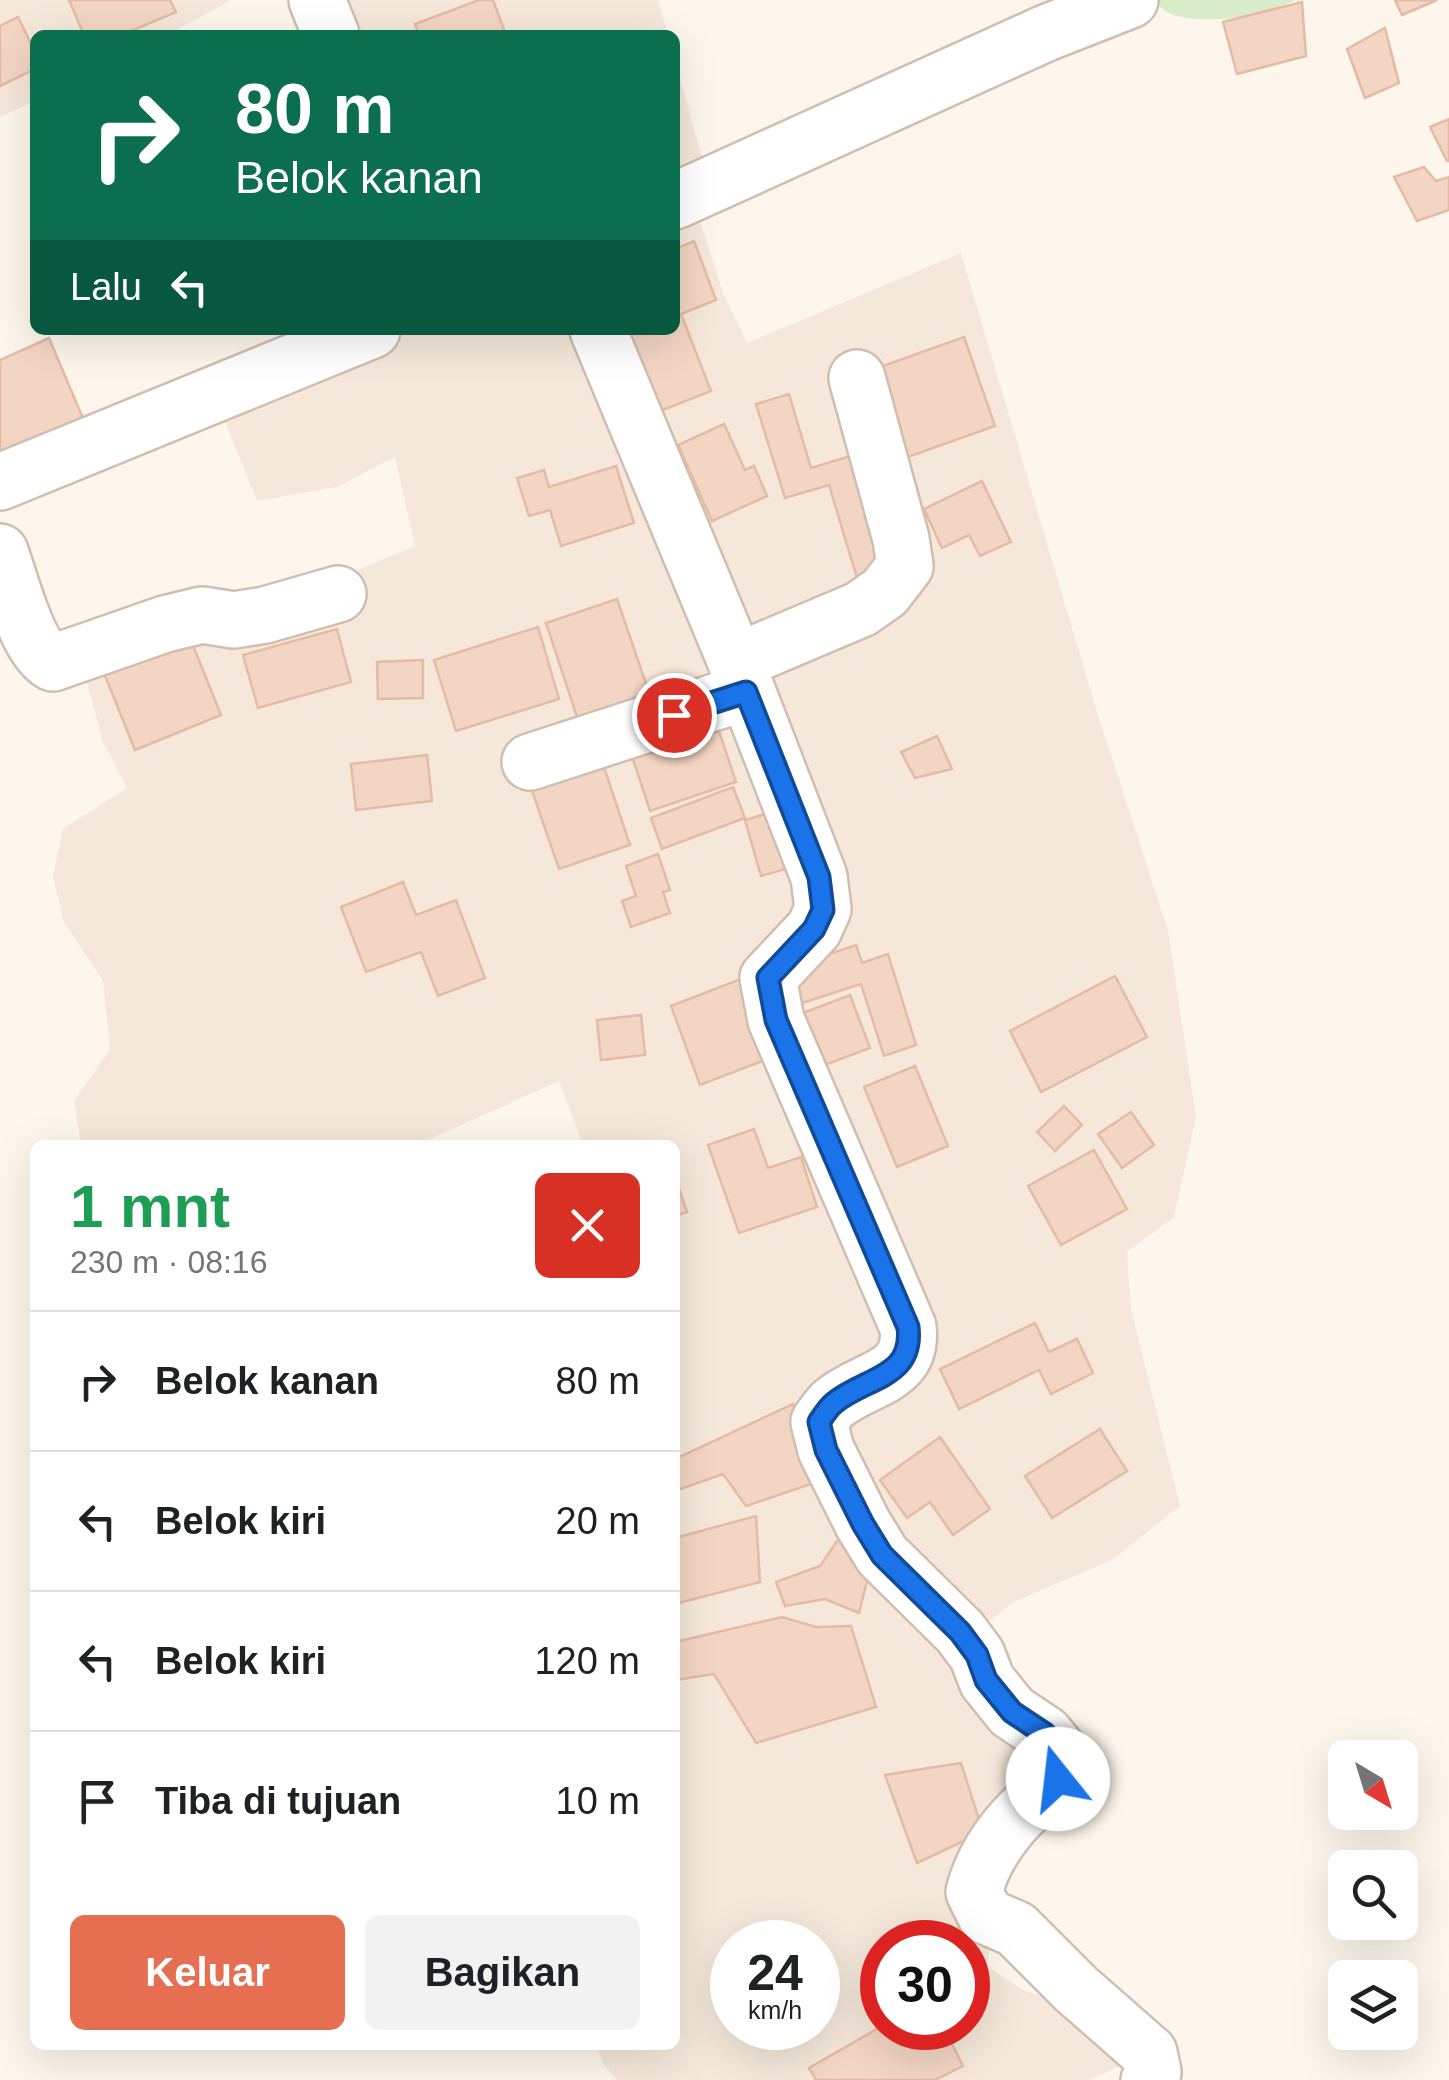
<!DOCTYPE html>
<html lang="id">
<meta charset="utf-8">
<style>
body{margin:0;font-family:Helvetica,sans-serif;background:#f2f2f2;color:#202124;height:100vh;display:flex;flex-direction:column;font-size:38px;white-space:nowrap}
*{box-sizing:border-box;margin:0}
p{font-size:32px;color:#757577}
.icon{flex:none;width:55px;height:55px;fill:none;stroke:currentColor;stroke-width:2;stroke-linecap:round;stroke-linejoin:round}
.map{position:relative;flex:1;overflow:hidden}
.side{position:absolute;left:30px;top:1140px;width:650px;height:910px;display:flex;flex-direction:column;background:#fff;border-radius:15px;box-shadow:0 10px 40px #0002}
.side>*{flex:none}
.top-card{position:absolute;left:30px;top:30px;width:650px;height:305px;border-radius:15px;box-shadow:0 10px 40px #0002;background:#0b6e4f;color:#fff;overflow:hidden}
.needle{width:65px;rotate:142deg}
.controls{position:absolute;left:1328px;top:1740px;display:grid;gap:20px}
.controls a{display:grid;place-items:center;width:90px;height:90px;border-radius:15px;background:#fff;box-shadow:0 10px 40px #0002;font-size:50px}
.speed{position:absolute;left:710px;top:1920px;display:flex;gap:20px;font-size:50px;font-weight:700;text-align:center}
.speed>*{display:grid;place-content:center;width:130px;height:130px;border-radius:50%;background:#fff;box-shadow:0 10px 40px #0002;line-height:1}
.speed small{font-size:25px;font-weight:400}
.speed .limit{border:15px solid #d22;background:#fff;color:#111}
.pin{position:absolute;display:grid;place-items:center;width:85px;height:85px;color:#fff;margin:-42px;border:5px solid #fff;border-radius:50%;box-shadow:0 2px 10px #0007}
.me{position:absolute;width:110px;margin:-55px;rotate:344deg;stroke-linejoin:round;filter:drop-shadow(0 0 8px #0008)}
.turn{display:flex;align-items:center;gap:35px;height:210px;padding:0 40px;font-size:45px}
.turn .icon{width:130px;height:130px;stroke-width:2.5}
.turn b{display:block;font-size:70px;line-height:85px}
.then{display:flex;align-items:center;height:95px;padding:0 40px;background:#0003;gap:20px;font-size:38px}
.round{display:grid;place-items:center;flex:none;width:105px;height:105px;border-radius:15px;background:#f2f2f2}
.summary{display:flex;align-items:center;justify-content:space-between;height:170px;padding:0 40px}
h1{font-size:60px;font-weight:800;line-height:75px;color:#1e9e55}
.cta{display:flex;gap:20px;margin-top:auto;padding:20px 40px}
.cta a{flex:1;height:115px;border-radius:15px;background:#e76f51;color:#fff;font-size:40px;font-weight:800;line-height:115px;text-align:center}
.cta a+a{background:#f2f2f2;color:#202124}
ul{padding:0;list-style:none}
li{display:flex;align-items:center;gap:30px;height:140px;padding:0 40px;border-top:2px solid #e0e0e0}
li div{flex:1}
li b{display:block;font-size:38px}
li em{font-style:normal}
.map>svg:first-child{display:block}
.residential{fill:#f5e8da;fill-rule:evenodd}
.green{fill:#d8ecc9}
.building{fill:#f3d5c3;stroke:#e6bba3;stroke-width:2.5}
.lines{fill:none;stroke-linecap:round;stroke-linejoin:round}
.minor-casing{stroke:#d1beb0;stroke-width:60}
.minor{stroke:#fff;stroke-width:55}
.route-casing{stroke:#114b97;stroke-width:25}
.route{stroke:#1a73e8;stroke-width:18}
</style>
<div class="map">
<svg width="1449" height="2080" viewBox="0 0 1449 2080">
<rect width="100%" height="100%" fill="#fdf6ec"/>
<g class="residential">
<polygon points="0,0 231,0 167,35 35,35 35,101 0,117"/>
<polygon points="336,0 658,0 668,35 351,35"/>
<polygon points="675,60 705,169 675,180"/>
<path d="M696 207 723 293 747 343 961 253 1097 712 1168 930 1196 1117 1174 1217 1127 1252 1131 1309 1180 1506 1112 1560 1013 1602 956 1650 961 1696 1045 1756 1012 1859 986 1966 1023 1990 1135 2029 1122 2065 1089 2080H617L602 2062 597 2045H675V1145H583L559 1081 417 1145 81 1144 74 1101 110 1049 103 981 64 922 53 877 63 829 127 788 103 742 77 645 204 592 336 579 415 546 395 457 337 487 257 501 219 407 409 330H675V217ZM732 1942H818V2028H732ZM882 1942H968V2028H882Z"/>
</g>
<path class="green" d="M1148 0H1295C1261 16 1213 25 1176 16 1166 13 1158 4 1148 0Z"/>
<g class="building">
<polygon points="69,0 170,0 176,12 122,35 84,35"/>
<polygon points="479,0 493,0 506,35 419,35 415,24"/>
<polygon points="1395,0 1437,0 1402,15"/>
<polygon points="1302,2 1306,56 1237,74 1223,22"/>
<polygon points="18,17 35,52 35,69 0,86 0,26"/>
<polygon points="1385,28 1399,83 1365,98 1347,49"/>
<polygon points="1449,119 1449,161 1447,161 1430,127"/>
<polygon points="1424,167 1436,181 1449,177 1449,210 1417,221 1394,177"/>
<polygon points="694,241 716,300 681,314 711,391 643,418 608,330 675,330 675,249"/>
<polygon points="964,337 995,426 908,457 877,368"/>
<polygon points="49,338 85,423 0,461 0,360"/>
<polygon points="789,394 811,468 867,451 901,564 857,578 829,485 785,498 756,404"/>
<polygon points="724,424 745,470 754,466 767,496 712,521 678,445"/>
<polygon points="616,466 634,523 561,546 550,510 529,516 517,478 544,470 549,487"/>
<polygon points="982,481 1011,542 980,556 969,535 942,548 924,509"/>
<polygon points="617,599 652,701 580,726 546,623"/>
<polygon points="538,627 559,699 456,731 434,660"/>
<polygon points="337,629 351,682 258,708 243,655"/>
<polygon points="190,638 221,715 135,750 104,673"/>
<polygon points="423,660 423,698 378,699 377,662"/>
<polygon points="712,710 736,782 650,811 626,738"/>
<polygon points="937,736 952,769 915,778 901,752"/>
<polygon points="427,755 432,801 356,810 351,764"/>
<polygon points="602,761 630,845 559,869 530,785"/>
<polygon points="733,787 745,818 662,849 651,818"/>
<polygon points="782,809 796,866 761,876 745,820"/>
<polygon points="658,854 670,890 663,892 670,913 631,927 622,901 636,896 626,866"/>
<polygon points="403,882 416,915 456,900 485,978 438,996 421,952 366,972 341,907"/>
<polygon points="856,945 862,963 888,954 916,1045 884,1056 861,984 793,1006 781,970"/>
<polygon points="1115,976 1147,1037 1041,1092 1010,1031"/>
<polygon points="743,978 773,1057 700,1085 671,1006"/>
<polygon points="850,995 870,1048 814,1069 795,1016"/>
<polygon points="641,1015 645,1055 601,1060 597,1020"/>
<polygon points="915,1066 948,1146 897,1167 864,1087"/>
<polygon points="1064,1106 1082,1125 1055,1151 1037,1132"/>
<polygon points="1131,1112 1154,1145 1122,1168 1098,1134"/>
<polygon points="754,1129 768,1168 801,1157 817,1207 739,1233 708,1145"/>
<polygon points="1094,1150 1127,1209 1061,1245 1028,1186"/>
<polygon points="675,1177 687,1212 675,1216"/>
<polygon points="1035,1323 1049,1352 1077,1339 1093,1373 1051,1394 1039,1370 959,1409 940,1369"/>
<polygon points="793,1404 811,1484 746,1506 723,1474 675,1491 675,1459"/>
<polygon points="1100,1429 1127,1471 1052,1518 1025,1476"/>
<polygon points="940,1437 990,1509 953,1535 930,1502 907,1518 880,1480"/>
<polygon points="756,1516 760,1582 675,1604 675,1538"/>
<polygon points="842,1534 874,1553 859,1613 825,1599 785,1606 776,1582 820,1566"/>
<polygon points="782,1617 816,1627 851,1626 876,1707 756,1743 714,1674 675,1680 675,1642"/>
<polygon points="961,1763 983,1832 917,1863 885,1775"/>
<polygon points="959,1928 965,1942 926,1942"/>
<polygon points="882,2026 944,2028 963,2066 935,2080 816,2080 809,2068"/>
</g>
<g class="lines">
<g class="minor-casing">
<g id="minor">
<polyline points="317,0 331,35"/>
<polyline points="675,201 1046,33 1130,0"/>
<path d="M598 330 736 662 819 877 823 909 814 929 768 978 776 1020 908 1327C914 1378 866 1377 834 1403 828 1408 823 1416 819 1422L826 1450 863 1524 882 1555 960 1632 977 1655 987 1681 1012 1712 1045 1734 1063 1756C1055 1801 1050 1784 1023 1811 1000 1834 982 1861 974 1892L986 1916 1016 1929 1076 1989 1149 2053 1153 2072 1149 2080"/>
<polyline points="0,482 372,330"/>
<path d="M0 552C11 581 26 649 53 663L165 624 202 615 234 620 265 615 338 594"/>
<polyline points="736,662 861,609 885,592 905,566 901,539 857,378"/>
<polyline points="530,762 746,692"/>
</g>
</g>
<use href="#minor" class="minor"/>
</g>
<g class="lines">
<g class="route-casing">
<path id="route" d="M674 715 746 692 819 877 823 910 814 929 768 978 776 1020 908 1327C914 1378 866 1377 834 1403 828 1408 823 1416 819 1422L826 1450 863 1524 882 1555 960 1632 977 1655 986 1680 1012 1712 1045 1734 1063 1756 1058 1779"/>
</g>
<use href="#route" class="route"/>
</g>
</svg>
<div class="controls">
<a><svg class="needle" viewBox="-14 -14 28 28"><path d="M0-13l5 13h-10z" fill="#e53935"/><path d="M0 13l5-13h-10z" fill="#757577"/></svg></a>
<a><svg class="icon" aria-label="search" viewBox="0 0 24 24"><circle cx="10" cy="10" r="6"/><path d="M15 15l6 6"/></svg></a>
<a><svg class="icon" aria-label="layers" viewBox="0 0 24 24"><path d="M12 4l9 5-9 5-9-5zM3 14l9 5 9-5"/></svg></a>
</div>
<div class="speed"><div>24<small>km/h</small></div><div class="limit">30</div></div>
<div class="pin" style="left:674px;top:715px;background:#d93025"><svg class="icon" aria-label="arrive" viewBox="0 0 24 24"><path d="M6 21V4h12l-3 4 3 4H6"/></svg></div>
<svg class="me" style="left:1058px;top:1779px" viewBox="-20 -20 40 40"><circle r="19" fill="#fff"/><path d="M0-13L10 11 0 6-10 11z" fill="#1a73e8"/></svg>
<div class="top-card">
<div class="turn"><svg class="icon" aria-label="right" viewBox="0 0 24 24"><path d="M7 20v-9h11M14 6l5 5-5 5"/></svg><div><b>80 m</b>Belok kanan</div></div>
<div class="then">Lalu<svg class="icon" aria-label="left" viewBox="0 0 24 24"><path d="M17 20v-9H6M10 6l-5 5 5 5"/></svg></div>
</div>
<section class="side">
<div class="summary"><div><h1>1 mnt</h1><p>230 m · 08:16</p></div><a class="round" style="background:#d93025;color:#fff"><svg class="icon" aria-label="close" viewBox="0 0 24 24"><path d="M6 6l12 12M18 6L6 18"/></svg></a></div>
<ul>
<li><svg class="icon" aria-label="right" viewBox="0 0 24 24"><path d="M7 20v-9h11M14 6l5 5-5 5"/></svg><div><b>Belok kanan</b></div><em>80 m</em></li>
<li><svg class="icon" aria-label="left" viewBox="0 0 24 24"><path d="M17 20v-9H6M10 6l-5 5 5 5"/></svg><div><b>Belok kiri</b></div><em>20 m</em></li>
<li><svg class="icon" aria-label="left" viewBox="0 0 24 24"><path d="M17 20v-9H6M10 6l-5 5 5 5"/></svg><div><b>Belok kiri</b></div><em>120 m</em></li>
<li><svg class="icon" aria-label="arrive" viewBox="0 0 24 24"><path d="M6 21V4h12l-3 4 3 4H6"/></svg><div><b>Tiba di tujuan</b></div><em>10 m</em></li>
</ul>
<div class="cta"><a>Keluar</a><a>Bagikan</a></div>
</section>
</div>
